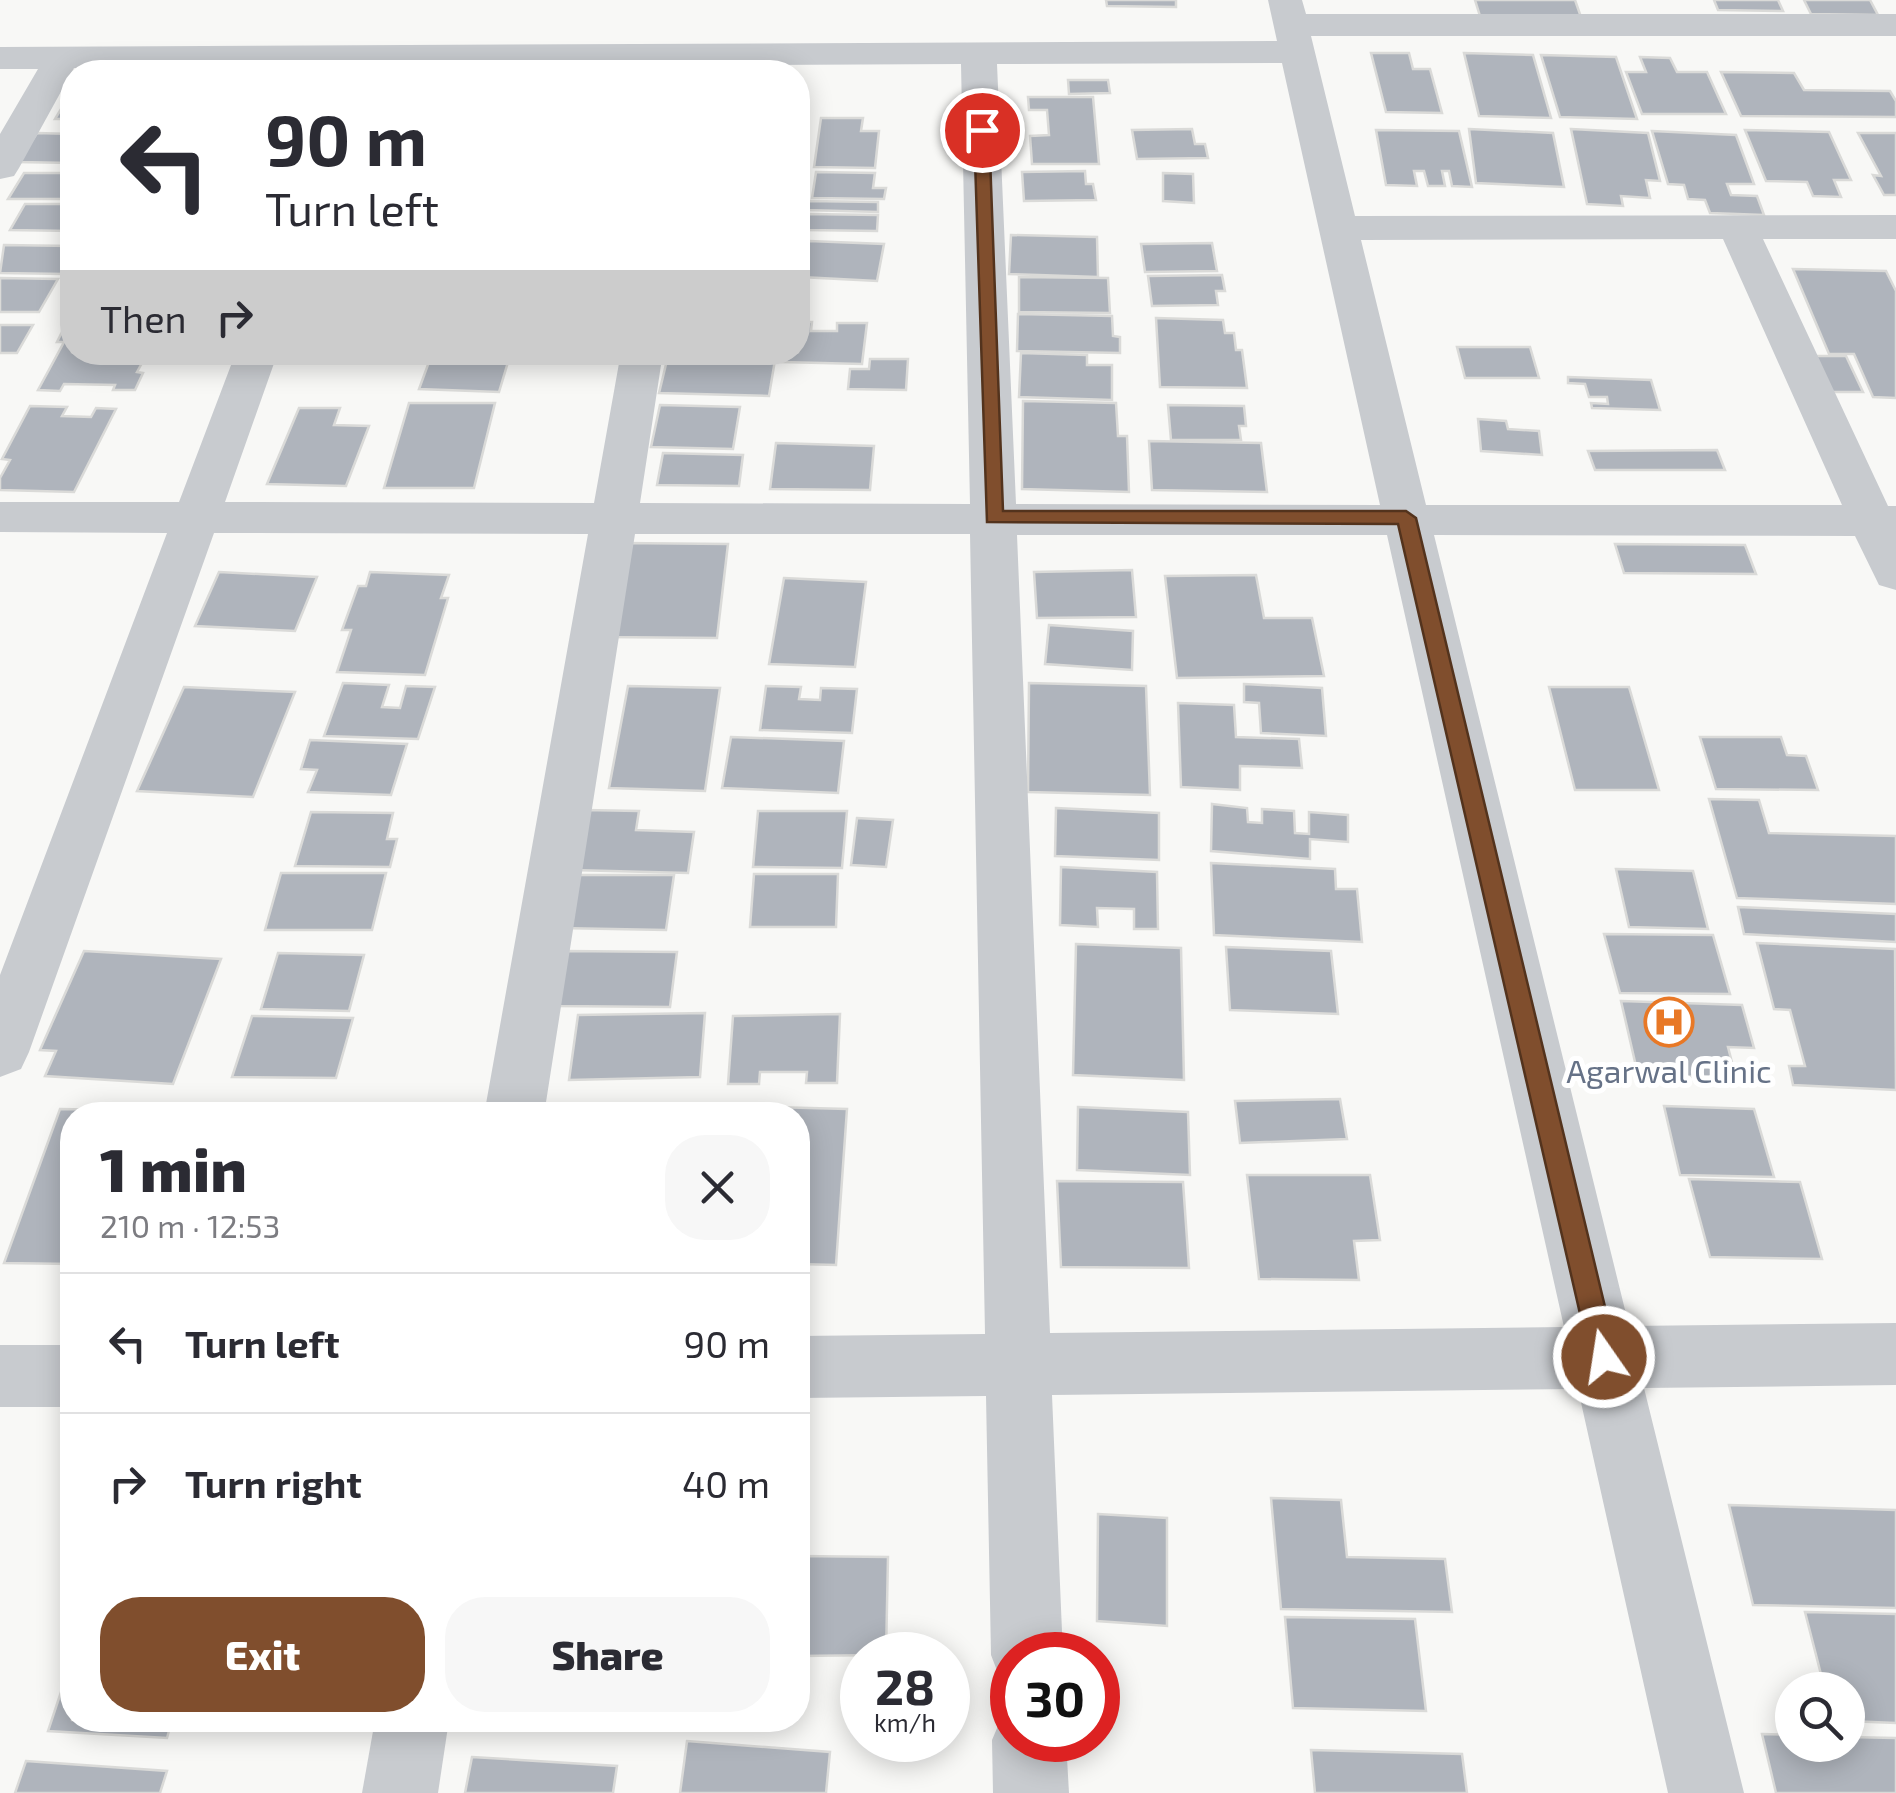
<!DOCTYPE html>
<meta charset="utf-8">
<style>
body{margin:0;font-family:"Exo 2",sans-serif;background:#f7f7f7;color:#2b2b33;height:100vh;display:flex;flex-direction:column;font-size:38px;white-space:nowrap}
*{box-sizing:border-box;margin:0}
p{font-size:32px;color:#7c7c81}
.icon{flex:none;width:55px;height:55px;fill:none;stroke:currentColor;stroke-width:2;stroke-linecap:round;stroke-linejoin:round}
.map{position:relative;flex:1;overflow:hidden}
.side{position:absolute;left:60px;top:1102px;width:750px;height:630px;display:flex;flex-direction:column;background:#fff;border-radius:40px;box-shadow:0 5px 25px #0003}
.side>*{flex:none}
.top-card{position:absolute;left:60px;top:60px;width:750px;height:305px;border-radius:40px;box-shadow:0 5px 25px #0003;background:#fff;color:#2b2b33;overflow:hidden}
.tools{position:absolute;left:1775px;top:1672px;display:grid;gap:20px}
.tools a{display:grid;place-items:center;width:90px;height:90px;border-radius:50%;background:#fff;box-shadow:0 5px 25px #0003;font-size:50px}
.speed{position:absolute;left:840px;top:1632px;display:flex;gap:20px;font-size:50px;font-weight:700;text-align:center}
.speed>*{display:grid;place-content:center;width:130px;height:130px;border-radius:50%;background:#fff;box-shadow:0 5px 25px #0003;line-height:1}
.speed small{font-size:25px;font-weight:400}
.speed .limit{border:15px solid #d22;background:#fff;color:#111}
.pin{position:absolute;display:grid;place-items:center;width:85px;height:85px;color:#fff;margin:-42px;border:5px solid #fff;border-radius:50%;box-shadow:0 2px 10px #0007}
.me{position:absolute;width:110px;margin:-55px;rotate:347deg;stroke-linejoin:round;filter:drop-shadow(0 0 8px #0008)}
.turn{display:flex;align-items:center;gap:35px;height:210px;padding:0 40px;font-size:45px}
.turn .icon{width:130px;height:130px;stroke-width:2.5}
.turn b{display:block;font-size:70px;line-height:85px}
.then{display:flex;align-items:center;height:95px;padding:0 40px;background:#0003;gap:20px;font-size:38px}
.round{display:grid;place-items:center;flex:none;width:105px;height:105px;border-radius:40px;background:#f7f7f7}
.headline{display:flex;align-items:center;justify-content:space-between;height:170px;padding:0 40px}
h1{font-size:60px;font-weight:800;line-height:75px}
.primary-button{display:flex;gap:20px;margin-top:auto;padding:20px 40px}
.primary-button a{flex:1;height:115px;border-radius:40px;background:#804e2d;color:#fff;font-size:40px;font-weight:800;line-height:115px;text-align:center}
.primary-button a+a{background:#f7f7f7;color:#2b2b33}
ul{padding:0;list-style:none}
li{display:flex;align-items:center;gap:30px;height:140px;padding:0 40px;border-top:2px solid #e1e1e2}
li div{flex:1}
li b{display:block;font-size:38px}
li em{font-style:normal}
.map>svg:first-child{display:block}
.building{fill:#afb4bc;stroke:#dadad8;stroke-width:2.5}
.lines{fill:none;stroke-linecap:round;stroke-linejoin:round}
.minor{fill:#c8cbcf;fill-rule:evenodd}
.route{fill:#804e2d;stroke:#53331d;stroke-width:2.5}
.labels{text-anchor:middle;stroke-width:10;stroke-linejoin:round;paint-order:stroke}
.poi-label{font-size:32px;fill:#667287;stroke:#fff}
</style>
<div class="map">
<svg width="1896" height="1793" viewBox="0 0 1896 1793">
<rect width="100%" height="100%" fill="#f8f8f6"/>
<g class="building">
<polygon points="1106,0 1176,0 1176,7 1107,6"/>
<polygon points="1475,0 1575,0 1581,17 1480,16"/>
<polygon points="1714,0 1778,0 1783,11 1718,10"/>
<polygon points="1804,0 1870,0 1878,15 1811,14"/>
<polygon points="1371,53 1409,53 1413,69 1430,69 1442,113 1386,112"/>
<polygon points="1464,53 1533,55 1551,118 1479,116"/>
<polygon points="1541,55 1616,57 1637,119 1560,117"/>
<polygon points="1640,57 1670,58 1677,72 1707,72 1726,114 1642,114 1626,72 1646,72"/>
<polygon points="1721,72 1794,73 1804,90 1890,91 1896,101 1896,117 1741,116"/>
<polygon points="1068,80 1108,80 1110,93 1069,94"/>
<polygon points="1028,97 1093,97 1099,164 1032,164 1030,136 1049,135 1047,110 1029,110"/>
<polygon points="67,99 72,99 72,119 55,119"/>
<polygon points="821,118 863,118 861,131 879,131 875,168 814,167"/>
<polygon points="1192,129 1195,144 1205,144 1208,158 1137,159 1132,130"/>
<polygon points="1469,129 1553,133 1564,187 1476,183"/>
<polygon points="1571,129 1648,133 1660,181 1646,180 1650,198 1621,196 1623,206 1587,204"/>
<polygon points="1376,130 1459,131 1472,187 1452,186 1449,171 1442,171 1445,186 1428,186 1424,171 1414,171 1417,186 1386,185"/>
<polygon points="1745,130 1829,132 1851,180 1834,180 1841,197 1813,196 1807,182 1766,181"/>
<polygon points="1652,131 1736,135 1754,184 1727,184 1731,195 1757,196 1764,215 1710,213 1705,200 1688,199 1684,185 1668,184"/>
<polygon points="37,133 72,134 72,163 18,162"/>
<polygon points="1858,133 1896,133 1896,195 1884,195 1873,175 1881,176"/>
<polygon points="1085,171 1086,184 1093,184 1096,200 1024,201 1022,172"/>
<polygon points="816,172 875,173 873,188 886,188 884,199 812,198"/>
<polygon points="24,173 72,173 72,199 8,199"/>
<polygon points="1163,173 1193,174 1194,203 1163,201"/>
<polygon points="807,201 878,202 878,212 806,210"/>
<polygon points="25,204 72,204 72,231 10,230"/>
<polygon points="807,214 878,215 877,231 805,230"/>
<polygon points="1011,235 1097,237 1098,277 1009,274"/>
<polygon points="809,241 884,244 877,281 801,277"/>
<polygon points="1212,243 1217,271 1145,272 1141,244"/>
<polygon points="4,245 72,246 72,260 65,274 0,273"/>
<polygon points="1793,269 1886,271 1896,291 1896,398 1873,397 1854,354 1829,354"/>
<polygon points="1222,275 1225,291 1216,291 1218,305 1152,306 1148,276"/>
<polygon points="1019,277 1108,278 1110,313 1019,312"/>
<polygon points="0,278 58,279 39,312 0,312"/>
<polygon points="1018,314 1112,316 1113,336 1120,337 1120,353 1017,351"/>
<polygon points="1156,318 1223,320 1225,333 1234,333 1236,350 1242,350 1247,388 1160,387"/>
<polygon points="67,322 72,323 72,352 147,354 137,372 143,373 135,390 113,390 115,385 64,384 60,391 38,390 64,342 57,342"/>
<polygon points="798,322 812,322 811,331 837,331 837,323 867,323 862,364 781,362 783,352 798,352"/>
<polygon points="0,325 33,325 17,353 0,353"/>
<polygon points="1457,347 1530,347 1539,378 1465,378"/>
<polygon points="419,352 511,352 499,392 419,389 429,362 415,361"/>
<polygon points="1021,353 1087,355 1087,365 1112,365 1112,400 1019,397"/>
<polygon points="668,356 775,360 769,396 659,393"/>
<polygon points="1802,356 1846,356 1863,392 1818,392"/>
<polygon points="870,359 908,359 906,390 848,389 850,369 869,369"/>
<polygon points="1568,377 1651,380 1660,410 1592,408 1591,403 1608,404 1607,397 1589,397 1585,384 1568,383"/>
<polygon points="1023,401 1116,403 1118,436 1127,436 1129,492 1022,489"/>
<polygon points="409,403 495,403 474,488 384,488"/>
<polygon points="660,405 740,407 733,449 651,447"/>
<polygon points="1168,405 1244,406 1246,426 1239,426 1241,440 1171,440"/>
<polygon points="30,406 67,407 62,416 91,417 96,408 116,409 74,492 0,490 0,478 10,460 2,459"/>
<polygon points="299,408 340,408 334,425 369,426 346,486 267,484"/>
<polygon points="1478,419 1506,421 1508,429 1539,431 1542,455 1481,451"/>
<polygon points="1149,441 1261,443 1267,492 1152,490"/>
<polygon points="776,443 874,446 870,490 770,489"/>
<polygon points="1717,450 1725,470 1595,470 1588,451"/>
<polygon points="663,453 743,455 739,486 657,485"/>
<polygon points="621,543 728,544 717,638 605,637"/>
<polygon points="1615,544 1745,545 1756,574 1624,573"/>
<polygon points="1132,570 1136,617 1037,618 1034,572"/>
<polygon points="219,572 317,577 295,631 195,626"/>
<polygon points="370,572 449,575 441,598 448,598 425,675 337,672 351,630 342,630 358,586 366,586"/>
<polygon points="1256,575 1264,618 1312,618 1324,676 1177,678 1165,576"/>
<polygon points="784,578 866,582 855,667 769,664"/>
<polygon points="1049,625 1133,631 1132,670 1045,664"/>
<polygon points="343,683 389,685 382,707 400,708 406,686 435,687 418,739 324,736"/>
<polygon points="1029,683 1146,686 1150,795 1028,792"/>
<polygon points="1244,684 1322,688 1326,736 1261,733 1259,703 1244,702"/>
<polygon points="628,686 720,688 705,791 609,788"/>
<polygon points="766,686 801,687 799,699 820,700 821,688 857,689 852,733 760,730"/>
<polygon points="184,687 295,692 253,797 137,791"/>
<polygon points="1549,687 1629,687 1659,790 1575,790"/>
<polygon points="1178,703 1234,705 1236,737 1299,739 1302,768 1240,766 1240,790 1181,787"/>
<polygon points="731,737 844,741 838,793 722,788"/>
<polygon points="1700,737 1781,737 1787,755 1806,756 1818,790 1716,789"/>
<polygon points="310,740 407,744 391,795 308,792 317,770 301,769"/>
<polygon points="1709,799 1759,800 1769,833 1896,836 1896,904 1737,898"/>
<polygon points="1212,804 1247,808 1248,822 1262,823 1262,809 1294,811 1295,833 1309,834 1309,812 1348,815 1348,842 1310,839 1310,859 1211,851"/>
<polygon points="1056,808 1159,813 1159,860 1055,856"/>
<polygon points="584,810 639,811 636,830 694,832 688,873 572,870"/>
<polygon points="758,811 847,811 842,868 753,867"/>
<polygon points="311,812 393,813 387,839 397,839 390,867 295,866"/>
<polygon points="857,818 893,820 886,867 851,865"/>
<polygon points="1211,863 1335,869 1336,889 1357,889 1362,942 1214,935"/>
<polygon points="1061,867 1157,872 1158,929 1134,929 1134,909 1097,908 1098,927 1060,925"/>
<polygon points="1616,869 1693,871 1708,929 1629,927"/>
<polygon points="281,873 386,873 372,930 265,930"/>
<polygon points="754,874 838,874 836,927 750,927"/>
<polygon points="569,875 674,875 666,930 559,928"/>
<polygon points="1738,907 1896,914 1896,942 1744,934"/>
<polygon points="1604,934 1713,935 1730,994 1620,993"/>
<polygon points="1757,943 1895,949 1896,1090 1793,1085 1789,1066 1805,1066 1790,1010 1774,1009"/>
<polygon points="1076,944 1181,948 1184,1080 1073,1075"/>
<polygon points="1226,947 1331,951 1338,1014 1230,1010"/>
<polygon points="84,951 221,959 173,1084 45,1076 56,1051 40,1050"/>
<polygon points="565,951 677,952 670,1007 556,1006"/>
<polygon points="278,953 364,955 349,1011 261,1009"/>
<polygon points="1621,1001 1742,1005 1754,1048 1728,1047 1736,1078 1638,1075"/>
<polygon points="705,1013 700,1077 569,1080 578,1015"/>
<polygon points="840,1014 837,1083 806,1083 807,1072 760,1072 759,1084 728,1084 733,1016"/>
<polygon points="252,1016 353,1018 336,1078 232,1077"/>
<polygon points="1340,1099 1347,1139 1240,1143 1235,1101"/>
<polygon points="588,1104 587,1115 544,1115 546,1105"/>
<polygon points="211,1105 319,1106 317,1115 208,1115"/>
<polygon points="728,1106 847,1109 836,1265 798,1264 798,1115 727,1115"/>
<polygon points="1664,1106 1754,1109 1774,1177 1680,1175"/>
<polygon points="1078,1107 1188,1112 1190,1175 1077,1170"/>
<polygon points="60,1109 169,1111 168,1115 72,1115 72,1264 4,1263"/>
<polygon points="1247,1175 1370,1175 1380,1240 1354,1241 1359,1280 1259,1279"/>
<polygon points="1689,1179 1800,1182 1822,1259 1710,1257"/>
<polygon points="1057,1181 1183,1182 1189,1268 1061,1267"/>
<polygon points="1271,1498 1341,1500 1347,1557 1445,1559 1452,1612 1281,1609"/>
<polygon points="1729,1505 1896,1510 1896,1608 1753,1605"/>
<polygon points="1098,1514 1167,1518 1167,1626 1097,1621"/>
<polygon points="798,1556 888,1557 886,1655 798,1656"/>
<polygon points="1805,1612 1896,1614 1896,1723 1848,1721 1848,1690 1825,1690"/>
<polygon points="1285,1617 1415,1619 1426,1711 1293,1708"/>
<polygon points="72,1659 72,1720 172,1720 167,1738 48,1731"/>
<polygon points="1762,1734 1792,1735 1792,1745 1848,1745 1848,1737 1896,1738 1896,1793 1776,1793"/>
<polygon points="687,1741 830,1752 826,1793 680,1793"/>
<polygon points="1311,1750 1462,1754 1467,1793 1315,1793"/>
<polygon points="472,1757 617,1766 613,1793 465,1793"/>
<polygon points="26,1761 167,1771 160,1793 15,1793"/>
</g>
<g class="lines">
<g class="minor">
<path d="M1268 0H1302L1306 14H1896V36H1311L1355 216 1896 215V239H1763L1888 506H1896V590L1879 585 1855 536 1434 535 1629 1326 1896 1323V1385L1644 1388 1744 1793H1668L1578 1389 1052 1395 1063 1655H1012V1685L1001 1681 991 1655 986 1396 798 1398V1336L985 1334 970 534H635L544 1115H484L588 534 214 533 29 1052 21 1069 0 1077V975L167 533 0 532V502H179L236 352H278L225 502 594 503 621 352H663L640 503 970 504 961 64 74 68 19 168 14 176 0 179V134L38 69H0V47L1277 41ZM1282 63 1380 505 1016 504 997 64ZM1723 239 1842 505H1426L1361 240ZM1017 535H1387L1564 1327 1050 1333Z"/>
<rect x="0" y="1345" width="72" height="62"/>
<polygon points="1012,1710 1012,1740 1066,1740 1069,1793 993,1793 992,1740 1003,1714"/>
<polygon points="375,1720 449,1720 438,1793 362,1793"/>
</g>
</g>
<polygon class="route" points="982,126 989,130 1003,511 1406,511 1416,518 1617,1357 1613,1366 1604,1370 1594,1366 1590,1357 1398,524 987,522 974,130"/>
<defs>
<g id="hospital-ring" transform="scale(2.5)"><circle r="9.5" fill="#fff" stroke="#e87826" stroke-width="1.5"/><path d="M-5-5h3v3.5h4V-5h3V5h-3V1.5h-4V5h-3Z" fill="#e87826"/></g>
</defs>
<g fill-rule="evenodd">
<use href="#hospital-ring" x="1669" y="1022"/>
</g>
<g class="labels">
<g class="poi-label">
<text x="1669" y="1083">Agarwal Clinic</text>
</g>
</g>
</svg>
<div class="tools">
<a><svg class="icon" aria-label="search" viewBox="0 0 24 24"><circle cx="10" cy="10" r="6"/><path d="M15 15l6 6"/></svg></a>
</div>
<div class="speed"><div>28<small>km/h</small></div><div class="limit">30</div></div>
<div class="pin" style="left:982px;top:130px;background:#d93025"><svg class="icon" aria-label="arrive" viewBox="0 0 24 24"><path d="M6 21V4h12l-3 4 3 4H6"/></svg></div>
<svg class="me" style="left:1604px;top:1357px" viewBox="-20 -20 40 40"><circle r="17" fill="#804e2d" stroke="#fff" stroke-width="3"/><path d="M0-11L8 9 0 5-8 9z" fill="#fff"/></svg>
<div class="top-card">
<div class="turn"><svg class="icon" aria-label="left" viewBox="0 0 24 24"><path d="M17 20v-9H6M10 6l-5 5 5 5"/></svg><div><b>90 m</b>Turn left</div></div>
<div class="then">Then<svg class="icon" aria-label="right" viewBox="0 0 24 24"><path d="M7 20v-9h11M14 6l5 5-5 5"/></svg></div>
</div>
<section class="side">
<div class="headline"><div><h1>1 min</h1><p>210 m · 12:53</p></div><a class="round"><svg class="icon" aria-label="close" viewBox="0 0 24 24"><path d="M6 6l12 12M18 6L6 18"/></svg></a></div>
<ul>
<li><svg class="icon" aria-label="left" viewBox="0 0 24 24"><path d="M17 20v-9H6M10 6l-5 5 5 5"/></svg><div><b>Turn left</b></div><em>90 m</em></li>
<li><svg class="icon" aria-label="right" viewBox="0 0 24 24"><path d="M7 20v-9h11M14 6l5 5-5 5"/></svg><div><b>Turn right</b></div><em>40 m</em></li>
</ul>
<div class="primary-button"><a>Exit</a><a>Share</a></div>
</section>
</div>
